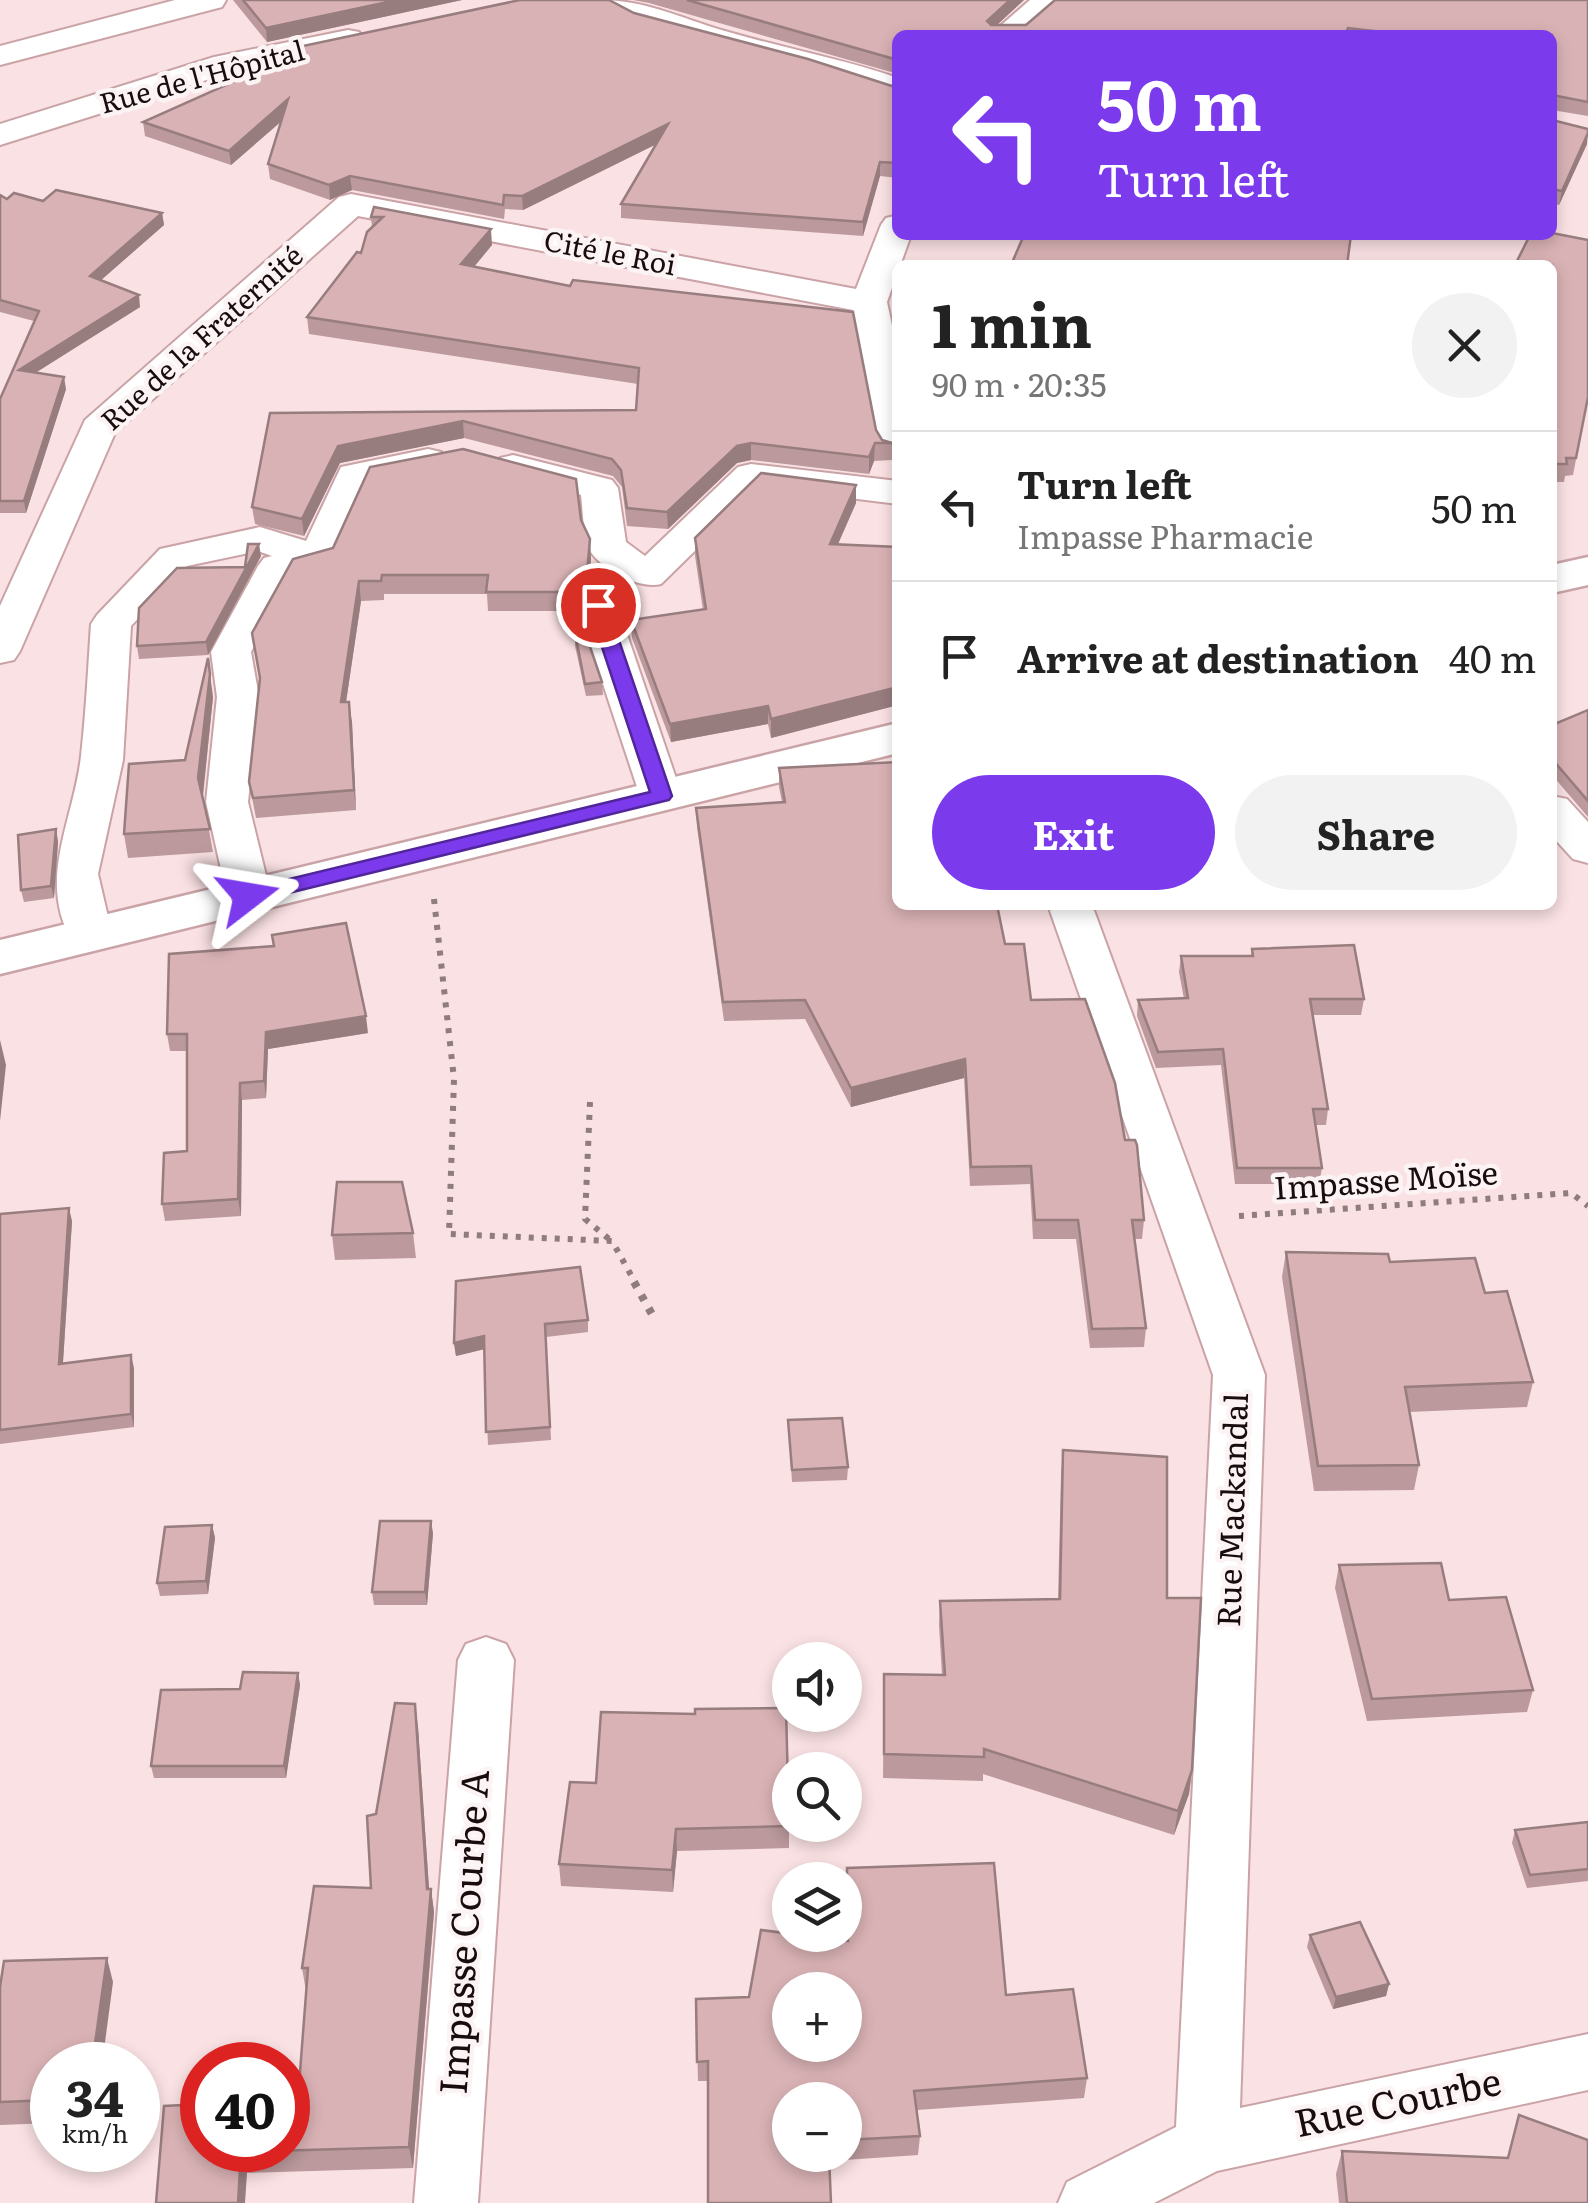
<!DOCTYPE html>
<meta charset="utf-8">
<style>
body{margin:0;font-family:Literata,serif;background:#f2f2f2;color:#222;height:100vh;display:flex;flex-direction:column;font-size:38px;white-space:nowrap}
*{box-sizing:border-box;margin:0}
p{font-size:32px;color:#767676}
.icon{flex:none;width:55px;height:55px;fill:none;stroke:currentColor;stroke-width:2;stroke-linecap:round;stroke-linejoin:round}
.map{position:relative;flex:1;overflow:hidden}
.side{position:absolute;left:892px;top:260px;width:665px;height:650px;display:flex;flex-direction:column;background:#fff;border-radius:15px;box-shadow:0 5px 15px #0003}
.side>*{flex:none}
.top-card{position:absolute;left:892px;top:30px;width:665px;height:210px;border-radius:15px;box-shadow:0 5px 15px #0003;background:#7c3aed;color:#fff;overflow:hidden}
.fabs{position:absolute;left:772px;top:1642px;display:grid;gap:20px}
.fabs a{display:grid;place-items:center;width:90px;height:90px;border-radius:50%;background:#fff;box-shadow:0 5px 15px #0003;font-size:50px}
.speed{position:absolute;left:30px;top:2042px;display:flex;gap:20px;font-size:50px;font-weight:700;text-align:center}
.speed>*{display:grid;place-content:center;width:130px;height:130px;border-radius:50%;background:#fff;box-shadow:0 5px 15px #0003;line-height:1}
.speed small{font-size:25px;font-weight:400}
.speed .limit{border:15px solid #d22;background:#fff;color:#111}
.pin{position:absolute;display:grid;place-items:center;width:85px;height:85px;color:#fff;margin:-42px;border:5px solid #fff;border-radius:50%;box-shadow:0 2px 10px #0007}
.me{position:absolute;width:110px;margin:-55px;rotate:76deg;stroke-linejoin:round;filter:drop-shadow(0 0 8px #0008)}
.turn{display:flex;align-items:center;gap:35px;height:210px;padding:0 40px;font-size:45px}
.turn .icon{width:130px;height:130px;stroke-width:2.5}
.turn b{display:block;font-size:70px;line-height:85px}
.round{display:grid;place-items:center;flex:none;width:105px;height:105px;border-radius:52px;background:#f2f2f2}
.headline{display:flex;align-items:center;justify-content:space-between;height:170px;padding:0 40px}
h1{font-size:60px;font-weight:700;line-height:75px}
.cta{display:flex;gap:20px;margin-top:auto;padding:20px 40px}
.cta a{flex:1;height:115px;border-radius:60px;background:#7c3aed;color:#fff;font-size:40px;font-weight:700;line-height:115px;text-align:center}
.cta a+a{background:#f2f2f2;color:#222}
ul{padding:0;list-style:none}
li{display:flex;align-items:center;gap:30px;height:150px;padding:0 40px;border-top:2px solid #e0e0e0}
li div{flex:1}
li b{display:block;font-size:38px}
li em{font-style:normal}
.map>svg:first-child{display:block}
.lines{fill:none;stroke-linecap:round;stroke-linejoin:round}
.street-casing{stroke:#caa3a6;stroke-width:4}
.secondary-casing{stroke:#caa3a6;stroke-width:5}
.path-far1{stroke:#8f7c7d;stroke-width:6;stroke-dasharray:5 8;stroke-linecap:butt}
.path{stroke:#8f7c7d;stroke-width:8;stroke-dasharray:6 9;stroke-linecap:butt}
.street{fill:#fff;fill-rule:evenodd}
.secondary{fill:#fff;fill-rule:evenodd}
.wall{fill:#bb999c;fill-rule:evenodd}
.shaded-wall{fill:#987d7f}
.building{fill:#d9b2b5;stroke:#987d7f;stroke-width:2.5;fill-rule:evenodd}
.route{fill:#7c3aed;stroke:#51269a;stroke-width:2.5}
.labels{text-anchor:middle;stroke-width:9;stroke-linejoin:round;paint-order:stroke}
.far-street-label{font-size:28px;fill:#190c0d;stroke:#fbf3f4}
.street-label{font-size:32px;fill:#190c0d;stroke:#fbf3f4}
.near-street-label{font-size:38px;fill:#190c0d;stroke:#fbf3f4}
</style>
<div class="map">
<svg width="1588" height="2203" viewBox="0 0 1588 2203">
<rect width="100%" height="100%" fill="#fae1e3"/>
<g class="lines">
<g class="street-casing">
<g id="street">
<polygon points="175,0 226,0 222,7 0,65 0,46"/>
<path d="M599 0C647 0 680 18 725 31 783 48 839 58 898 78V99C867 91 839 78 809 69 766 57 622 33 599 0Z"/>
<polygon points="1030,0 1064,0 1025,35 990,35"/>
<polygon points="348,30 359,32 364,39 359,46 232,72 0,145 0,124 214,57"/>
<polygon points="351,194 856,289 881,225 886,218 898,215 898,235 911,235 887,302 898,354 898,458 885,455 879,447 853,310 358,216 115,433 20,651 14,660 0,663 0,606 85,420 339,197"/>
<path d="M428 449 441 452 447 460 441 468 369 483 332 566 293 575 251 652 259 697 248 802 271 896 265 906 249 910 233 906 227 896 206 802 217 697 211 652 258 566 264 558 272 556 258 551 187 566 131 626 123 760 98 874 112 934 106 944 90 949 74 944C35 883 74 820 81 756 86 712 88 668 91 624L97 615 160 549 260 527 306 541 341 467Z"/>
<path d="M513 455 612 480 618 488 626 542 645 556 738 467 751 464 898 481V504L760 487 661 584C639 590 594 567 587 544 583 529 583 511 581 495L500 474 494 466 500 458Z"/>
<polygon points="597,593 611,597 617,605 682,796 676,805 661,809 646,805 640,796 577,605 583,597"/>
<polygon points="1552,796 1567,799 1588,822 1588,863 1573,859 1552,836"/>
<polygon points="1048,905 1092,905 1265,1375 1240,2108 1588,2034 1588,2090 1217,2171 1154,2203 1058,2203 1067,2182 1176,2127 1213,1375"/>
<polygon points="486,1637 506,1644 514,1660 478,2203 414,2203 458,1660 466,1644"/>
</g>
</g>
<g class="secondary-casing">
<g id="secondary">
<polygon points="1588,557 1588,585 1552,593 1552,565"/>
<polygon points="898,723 898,753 0,974 0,940"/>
</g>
</g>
<g class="path-far1">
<polyline points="434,899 454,1079 449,1234 612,1241 636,1284"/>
<polyline points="590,1102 585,1219 609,1239"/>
<polyline points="1239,1216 1571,1193 1588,1206"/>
</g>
<polyline class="path" points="634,1282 653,1316"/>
<use href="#street" class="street"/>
<use href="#secondary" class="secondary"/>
</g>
<g class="wall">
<polygon points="233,0 462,0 267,42"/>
<polygon points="633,0 1024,0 997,25 1588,0 1588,116 1552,110 1552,35 898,35 898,74 649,3"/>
<polygon points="634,13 898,88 898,178 880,176 863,236 621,218 621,204 656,144 523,210 505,209 504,219 352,190 330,200 270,179 268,164 281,121 231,165 145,136 143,122 285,59 284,50"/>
<polygon points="1552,120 1587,144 1559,205 1552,204"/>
<polygon points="0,195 7,199 43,201 162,213 164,225 101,280 140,307 36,372 66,389 26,513 0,513 0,399 34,321 0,312"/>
<polygon points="374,207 492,245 474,267 876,430 882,440 892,443 892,460 874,461 869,474 751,460 737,463 668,529 627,526 622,487 613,476 464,438 340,463 304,536 255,524 252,507 270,413 636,410 638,384 309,334 307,317 361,253 372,227 371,217"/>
<polygon points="1552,265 1588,397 1573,475 1565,476 1564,482 1552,482"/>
<polygon points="856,485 856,503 838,544 898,547 898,705 771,738 768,724 671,742 632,638 631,620 703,610 695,556 695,538"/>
<polygon points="581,520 591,558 588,592 575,602 575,611 488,611 487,594 384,594 384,600 361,601 346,702 352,722 356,810 256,818 249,782 293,559"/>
<polygon points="261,556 208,655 139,659 137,646"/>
<polygon points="575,633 602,682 603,695 586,696 575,646"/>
<polygon points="213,697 203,797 213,852 128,858 124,834 185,760"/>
<polygon points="1588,710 1588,817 1552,775 1552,725"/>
<polygon points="779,768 1005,944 1031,1000 1125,1140 1144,1220 1142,1239 1134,1239 1146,1328 1144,1347 1090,1348 1076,1239 1033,1239 1030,1184 970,1186 964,1078 851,1107 805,1019 724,1021 697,827 696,808 782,802 779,787"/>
<polygon points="56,829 58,842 54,898 24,902 21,890"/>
<polygon points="1252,949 1364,999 1361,1015 1312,1015 1328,1109 1326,1125 1316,1125 1322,1168 1319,1184 1235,1184 1221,1065 1156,1068 1137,1016 1138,1000 1184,999 1179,972 1181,956 1251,956"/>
<polygon points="368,1033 268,1049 266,1098 242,1100 241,1216 165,1221 162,1204 187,1151 187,1051 170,1051 167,1034"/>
<polygon points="0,1214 72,1221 63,1363 134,1368 134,1427 0,1444"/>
<polygon points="413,1233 416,1258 335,1260 332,1235"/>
<polygon points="1286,1252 1390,1262 1485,1293 1533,1382 1527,1407 1409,1412 1419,1465 1414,1490 1314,1491 1282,1277"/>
<polygon points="456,1281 588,1320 588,1332 546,1337 551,1440 488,1445 484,1349 456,1356 454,1343"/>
<polygon points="788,1420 848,1467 847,1480 792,1482"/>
<polygon points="1063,1450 1167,1598 1192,1770 1189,1794 1174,1835 983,1774 983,1781 883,1778 884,1674 942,1675 939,1625 940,1601 1058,1599 1061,1475"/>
<polygon points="212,1525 215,1538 208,1594 160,1596 157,1583"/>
<polygon points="433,1533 427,1605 374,1605 372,1592"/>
<polygon points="1339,1565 1449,1600 1533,1690 1527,1712 1367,1721 1335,1588"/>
<polygon points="298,1673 300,1685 286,1778 154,1778 151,1766 240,1689"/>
<polygon points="418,1727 429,1889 431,1889 434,1912 413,2168 247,2173 156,2203 298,2098 306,1991 302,1968 371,1888 376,1814"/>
<polygon points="570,1782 789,1826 789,1848 677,1851 673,1892 561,1886 559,1864"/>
<polygon points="1588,1822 1588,1881 1527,1888 1512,1843 1515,1830"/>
<path d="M994 1863 1006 1995 1073 1989 1087 2078 1084 2098 917 2110 920 2136 918 2155 830 2161 831 2203H708V2081H698L696 1999 749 1997 761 1930 847 1941V1868ZM790 1990H845V2045H790ZM790 2100H845V2155H790Z"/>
<polygon points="1310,1935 1389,1984 1386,1996 1333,2009 1307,1947"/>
<polygon points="113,1982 52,2065 52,2123 0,2125 0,1987"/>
<polygon points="1519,2115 1588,2203 1339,2203 1336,2174 1342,2151 1507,2158"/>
</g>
<g class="shaded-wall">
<polygon points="397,0 462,0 267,42 266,28"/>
<polygon points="1010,0 1024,0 986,35 987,21"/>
<polygon points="288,99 290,114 231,165 229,151"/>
<polygon points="668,124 669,138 523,210 522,196"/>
<polygon points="1588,133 1587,144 1559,205 1562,191"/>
<polygon points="880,162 880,176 863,236 863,222"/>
<polygon points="350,176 352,190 330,200 329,185"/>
<polygon points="162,213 164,225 92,288 90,276"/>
<polygon points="491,229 492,245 462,281 461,264"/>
<polygon points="139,295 140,307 21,382 19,370"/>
<polygon points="64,377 66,389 26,513 24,501"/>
<polygon points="463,421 464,438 340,463 304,536 302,519 338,446"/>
<polygon points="751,443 751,460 737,463 668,529 667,512 737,446"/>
<polygon points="875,443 874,461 869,474 869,457"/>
<polygon points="856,485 856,503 830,562 830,544"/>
<polygon points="590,539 591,558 588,592 575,602 573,583"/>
<polygon points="259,544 261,556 208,655 206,642"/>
<polygon points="359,581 361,601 343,722 341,702"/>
<polygon points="208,658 213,697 202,802 198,778"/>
<polygon points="898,687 898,705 771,738 771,719"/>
<polygon points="349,702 352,722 356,810 354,790"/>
<polygon points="768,706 768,724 671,742 670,724"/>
<polygon points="56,829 58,842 54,898 51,886"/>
<polygon points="366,1016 368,1033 268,1049 266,1098 264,1081 266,1032"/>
<polygon points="0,1040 6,1065 0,1121"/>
<polygon points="965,1059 964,1078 851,1107 851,1088"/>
<polygon points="240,1083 242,1100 241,1216 238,1199"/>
<polygon points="69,1208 72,1221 62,1377 59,1364"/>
<polygon points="484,1336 485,1349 456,1356 454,1343"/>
<polygon points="131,1355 134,1368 134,1427 131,1414"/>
<polygon points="431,1521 433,1533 427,1605 425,1592"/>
<polygon points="212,1525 215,1538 208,1594 206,1581"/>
<polygon points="298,1673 300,1685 286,1778 284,1766"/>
<polygon points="415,1704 418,1727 430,1902 431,1889 434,1912 413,2168 409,2147 427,1889"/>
<polygon points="1192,1770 1189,1794 1174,1835 1178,1811"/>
<polygon points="676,1829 677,1851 673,1892 672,1870"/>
<polygon points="107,1958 113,1982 102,2065 92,2065"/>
<polygon points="1389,1984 1386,1996 1333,2009 1336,1997"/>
<polygon points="241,2152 247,2173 245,2203 238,2203"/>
</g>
<g class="building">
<polygon points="243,0 397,0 266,28"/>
<polygon points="520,0 609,0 634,13 808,59 898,88 898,163 880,162 863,222 621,204 668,124 522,196 504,195 503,205 350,176 329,185 268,164 288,99 229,151 143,122 289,57 284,50"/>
<polygon points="687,0 1010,0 987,21 991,25 1026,25 1055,0 1588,0 1588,102 1552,95 1552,35 1409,35 1348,28 1345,35 898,35 898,60"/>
<polygon points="1552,120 1588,129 1588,133 1562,191 1552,189"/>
<polygon points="56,190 162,213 90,276 139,295 19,370 64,377 24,501 0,501 0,399 39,311 0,300 0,195 7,199 14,193 43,201"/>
<polygon points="374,207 491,229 461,264 570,286 573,280 853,312 876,430 882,440 892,443 875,443 869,457 751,443 737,446 667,512 627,508 621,470 612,459 463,421 338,446 302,519 252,507 270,413 636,410 639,368 307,317 357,252 361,253 367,232 383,217 371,217"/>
<polygon points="1552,233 1588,240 1588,397 1576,458 1566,458 1567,464 1552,464 1552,265 1515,265 1530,235 1552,235"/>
<polygon points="1024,235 1351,235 1347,265 1011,265"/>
<polygon points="463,449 576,479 581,520 590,539 587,572 573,583 574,592 486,592 488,575 382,575 381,581 359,581 341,702 349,702 354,790 253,798 249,782 260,678 252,633 293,559 333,548 370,467"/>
<polygon points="761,473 856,485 830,544 898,547 898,687 771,719 768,706 670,724 631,620 706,609 695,538"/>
<polygon points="248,544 259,544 206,642 137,646 139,608 177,568 245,567"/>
<polygon points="585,632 602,682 585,684 575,633"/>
<polygon points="208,658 210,674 198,778 210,829 124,834 129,764 185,760"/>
<polygon points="1588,710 1588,801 1552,759 1552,725"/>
<polygon points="898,762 898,905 997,905 1005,944 1024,944 1031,1000 1085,999 1115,1083 1125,1140 1135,1140 1137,1145 1144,1220 1132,1220 1146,1328 1092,1329 1078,1220 1035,1220 1031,1166 971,1167 965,1059 851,1088 805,1000 723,1002 696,808 785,802 779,768"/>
<polygon points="56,829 51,886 21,890 18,835"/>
<polygon points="346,923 366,1016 266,1032 264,1081 240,1083 238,1199 162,1204 164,1153 187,1151 187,1034 167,1034 169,954 274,946 272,935"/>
<polygon points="1354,945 1364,999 1310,999 1328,1109 1313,1109 1322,1168 1237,1168 1223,1049 1158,1052 1138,1000 1188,998 1181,956 1253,956 1252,949"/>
<polygon points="337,1182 402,1182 413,1233 332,1235"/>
<polygon points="69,1208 59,1364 131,1355 131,1414 0,1430 0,1214"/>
<polygon points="1286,1252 1388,1254 1390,1262 1475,1258 1485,1293 1507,1291 1533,1382 1405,1387 1419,1465 1318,1466"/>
<polygon points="580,1267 588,1320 545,1324 550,1427 486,1432 484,1336 454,1343 456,1281"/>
<polygon points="842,1418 848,1467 792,1470 788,1420"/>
<polygon points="1063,1450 1167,1457 1167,1598 1201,1598 1192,1770 1178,1811 984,1749 984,1757 884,1754 884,1674 945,1675 940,1601 1060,1599"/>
<polygon points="380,1521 431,1521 425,1592 372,1592"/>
<polygon points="212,1525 206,1581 157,1583 165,1527"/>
<polygon points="1441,1563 1449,1600 1506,1597 1533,1690 1372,1699 1339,1565"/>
<polygon points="243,1672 298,1673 284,1766 151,1766 161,1690 240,1689"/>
<polygon points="395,1703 415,1704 427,1889 431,1889 409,2147 241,2152 238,2203 156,2203 164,2106 202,2104 202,2150 288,2150 288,2099 298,2098 308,1968 302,1968 314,1886 371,1888 367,1816 376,1814"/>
<polygon points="786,1708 789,1826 676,1829 672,1870 559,1864 570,1782 596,1783 601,1712 695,1714 695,1709"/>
<polygon points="1588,1822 1588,1869 1530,1875 1515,1830"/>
<path d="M994 1863 1006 1995 1073 1989 1087 2078 914 2091 920 2136 845 2140V2100H790V2155H829L831 2203H708V2061L697 2062 696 1999 749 1997 761 1930 848 1941 847 1868ZM790 1990H845V2045H790Z"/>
<polygon points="1360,1922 1389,1984 1336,1997 1310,1935"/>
<polygon points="107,1958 92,2065 52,2065 52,2100 0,2102 0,1987 4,1961"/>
<polygon points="1519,2115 1588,2140 1588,2203 1347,2203 1342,2151 1508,2158"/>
</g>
<polygon class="route" points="598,600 607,605 672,796 669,800 248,903 241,901 238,896 248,889 650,792 588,605"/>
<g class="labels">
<g class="far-street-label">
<text transform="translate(202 77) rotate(-15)" y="10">Rue de l'Hôpital</text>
<text transform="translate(610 253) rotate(11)" y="10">Cité le Roi</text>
<text transform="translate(202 338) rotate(-42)" y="10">Rue de la Fraternité</text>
</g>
<g class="street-label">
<text transform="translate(1386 1181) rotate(-4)" y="11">Impasse Moïse</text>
<text transform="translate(1233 1510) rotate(-88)" y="11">Rue Mackandal</text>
</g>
<g class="near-street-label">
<text transform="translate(465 1932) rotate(-86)" y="13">Impasse Courbe A</text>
<text transform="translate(1398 2103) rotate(-12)" y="13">Rue Courbe</text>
</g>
</g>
</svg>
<div class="fabs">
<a><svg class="icon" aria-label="sound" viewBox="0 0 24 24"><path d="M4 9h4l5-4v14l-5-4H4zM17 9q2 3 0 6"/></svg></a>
<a><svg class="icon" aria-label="search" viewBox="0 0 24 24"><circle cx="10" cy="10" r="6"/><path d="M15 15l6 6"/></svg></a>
<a><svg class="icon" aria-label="layers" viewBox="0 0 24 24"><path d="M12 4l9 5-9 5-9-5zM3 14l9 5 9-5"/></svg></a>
<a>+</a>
<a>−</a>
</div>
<div class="speed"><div>34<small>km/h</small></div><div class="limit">40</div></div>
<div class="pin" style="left:598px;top:605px;background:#d93025"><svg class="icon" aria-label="arrive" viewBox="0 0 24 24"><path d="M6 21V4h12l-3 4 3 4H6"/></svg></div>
<svg class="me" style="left:248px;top:896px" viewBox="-20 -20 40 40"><path d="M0-17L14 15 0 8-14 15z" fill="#7c3aed" stroke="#fff" stroke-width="4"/></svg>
<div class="top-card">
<div class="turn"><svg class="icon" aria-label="left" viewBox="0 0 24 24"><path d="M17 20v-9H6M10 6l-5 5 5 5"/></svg><div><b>50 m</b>Turn left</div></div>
</div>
<section class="side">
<div class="headline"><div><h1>1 min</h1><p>90 m · 20:35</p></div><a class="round"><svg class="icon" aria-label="close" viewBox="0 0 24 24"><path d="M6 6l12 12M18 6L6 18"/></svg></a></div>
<ul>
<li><svg class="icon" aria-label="left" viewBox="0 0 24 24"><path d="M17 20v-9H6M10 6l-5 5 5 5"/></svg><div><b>Turn left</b><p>Impasse Pharmacie</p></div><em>50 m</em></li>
<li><svg class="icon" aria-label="arrive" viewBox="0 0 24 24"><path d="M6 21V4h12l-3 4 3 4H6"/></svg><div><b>Arrive at destination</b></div><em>40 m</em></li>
</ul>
<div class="cta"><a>Exit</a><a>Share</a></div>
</section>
</div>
